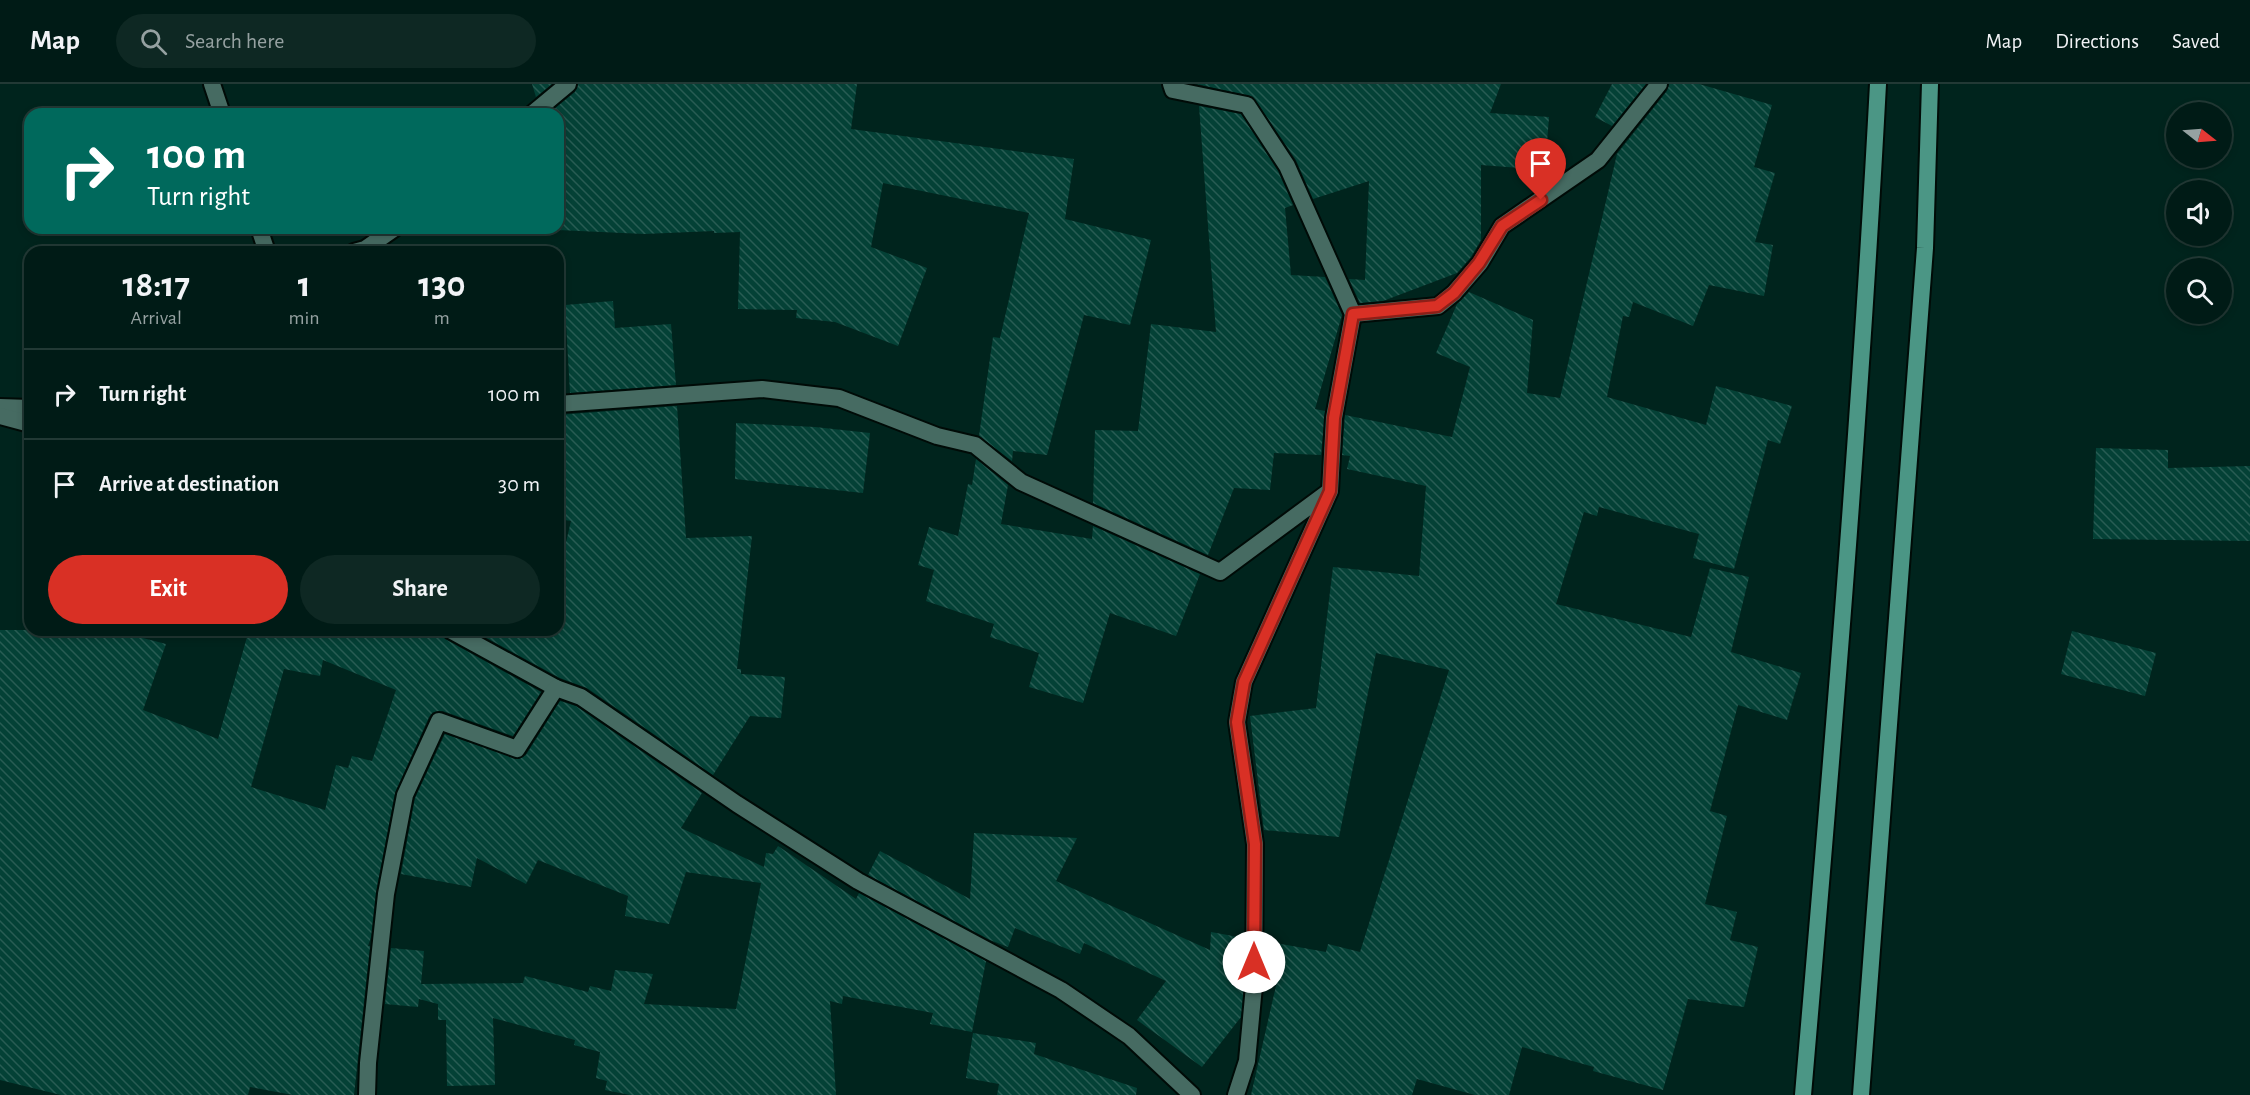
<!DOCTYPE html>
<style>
body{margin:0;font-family:"Alegreya Sans",sans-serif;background:#0e2823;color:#f1f3f6;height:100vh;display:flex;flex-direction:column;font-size:22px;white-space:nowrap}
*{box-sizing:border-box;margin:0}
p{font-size:20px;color:#95a1a1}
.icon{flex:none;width:33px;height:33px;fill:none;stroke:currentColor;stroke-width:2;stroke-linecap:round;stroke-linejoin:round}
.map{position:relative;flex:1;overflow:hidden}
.drawer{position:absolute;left:24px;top:162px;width:540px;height:390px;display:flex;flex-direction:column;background:#001b16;border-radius:18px;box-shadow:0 3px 9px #0003,0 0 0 2px #223935}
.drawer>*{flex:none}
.guide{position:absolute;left:24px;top:24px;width:540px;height:126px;border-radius:18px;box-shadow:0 3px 9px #0003,0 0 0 2px #223935;background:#00695c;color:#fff;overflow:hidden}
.needle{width:39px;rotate:107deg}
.buttons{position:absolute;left:2166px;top:18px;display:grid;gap:12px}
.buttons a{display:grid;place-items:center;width:66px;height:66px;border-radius:50%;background:#001b16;box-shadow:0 3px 9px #0003,0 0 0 2px #223935;font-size:30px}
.pin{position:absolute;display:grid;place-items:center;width:51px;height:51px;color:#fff;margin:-62px -26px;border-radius:50% 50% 50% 0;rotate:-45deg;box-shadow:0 0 6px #0007}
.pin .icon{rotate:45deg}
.me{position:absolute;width:66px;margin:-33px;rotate:0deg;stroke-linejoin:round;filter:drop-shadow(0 0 4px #0008)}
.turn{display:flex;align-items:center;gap:21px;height:126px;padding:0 24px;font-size:27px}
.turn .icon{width:78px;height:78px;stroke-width:2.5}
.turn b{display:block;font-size:42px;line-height:51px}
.eta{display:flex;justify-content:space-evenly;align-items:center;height:102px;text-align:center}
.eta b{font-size:36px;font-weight:600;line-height:42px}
.action{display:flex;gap:12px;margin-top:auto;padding:12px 24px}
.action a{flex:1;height:69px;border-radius:36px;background:#d93025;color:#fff;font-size:24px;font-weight:600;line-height:69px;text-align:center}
.action a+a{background:#0e2823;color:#f1f3f6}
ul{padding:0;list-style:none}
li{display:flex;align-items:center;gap:18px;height:90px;padding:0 24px;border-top:2px solid #223935}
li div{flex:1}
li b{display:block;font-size:22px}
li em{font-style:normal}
header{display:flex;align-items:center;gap:36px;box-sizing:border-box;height:84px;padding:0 30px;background:#001b16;border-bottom:2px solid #223935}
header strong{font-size:28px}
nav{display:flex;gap:33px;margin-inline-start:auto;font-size:21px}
.search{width:420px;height:54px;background:#0e2823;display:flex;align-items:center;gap:15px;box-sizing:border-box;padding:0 21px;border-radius:33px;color:#95a1a1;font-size:22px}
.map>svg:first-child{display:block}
.building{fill:url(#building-back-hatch);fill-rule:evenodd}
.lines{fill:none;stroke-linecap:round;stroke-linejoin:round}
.minor-casing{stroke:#000b07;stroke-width:20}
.primary-casing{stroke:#000b07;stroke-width:20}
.minor{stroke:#466b62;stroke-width:16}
.primary{stroke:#4b9685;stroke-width:16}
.route-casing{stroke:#8d1f18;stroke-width:15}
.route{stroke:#d93025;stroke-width:10}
</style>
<header>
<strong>Map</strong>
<div class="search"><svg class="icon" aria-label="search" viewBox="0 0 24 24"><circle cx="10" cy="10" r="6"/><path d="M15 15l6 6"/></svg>Search here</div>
<nav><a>Map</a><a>Directions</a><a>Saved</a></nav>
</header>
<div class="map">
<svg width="2250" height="1011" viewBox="0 0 2250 1011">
<defs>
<pattern id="building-back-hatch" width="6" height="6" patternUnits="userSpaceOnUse" patternTransform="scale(1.5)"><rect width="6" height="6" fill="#044136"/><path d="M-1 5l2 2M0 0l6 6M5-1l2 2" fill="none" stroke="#285c53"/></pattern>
</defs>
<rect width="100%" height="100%" fill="#00241d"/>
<g class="building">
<polygon points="532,0 552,0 536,13"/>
<polygon points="578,0 857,0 851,45 1074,75 1065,135 1151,156 1130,241 1084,231 1047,371 1013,367 1012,377 979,352 993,253 1000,254 1029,129 883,99 871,163 927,184 898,262 835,238 796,234 797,226 738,225 740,148 714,149 714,147 644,150 558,146 558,30 548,30 575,8"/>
<polygon points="1197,0 1501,0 1490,29 1549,33 1545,86 1481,81 1481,156 1471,173 1457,189 1383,217 1360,219 1349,195 1365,196 1369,97 1313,115 1296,76 1253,13"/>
<polygon points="1612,0 1646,0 1612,42 1595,33"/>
<polygon points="1669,0 1699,0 1772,21 1754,83 1775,89 1755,158 1773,161 1764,212 1709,201 1693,242 1633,218 1629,233 1623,232 1607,313 1706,341 1716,302 1792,322 1780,360 1768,356 1734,485 1693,474 1699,450 1599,423 1597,432 1584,428 1556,520 1691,553 1710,484 1749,493 1731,568 1801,589 1787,636 1738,621 1710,727 1727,732 1705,820 1737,828 1730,856 1758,863 1744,923 1688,915 1663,1006 1593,987 1594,983 1522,963 1509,1011 1475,1011 1417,995 1412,1011 1251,1011 1281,880 1264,902 1265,857 1326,868 1328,860 1360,868 1449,586 1376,569 1339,753 1264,746 1250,632 1316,624 1333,483 1419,492 1426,402 1347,385 1350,372 1342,371 1345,331 1452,353 1470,283 1436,269 1457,220 1469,208 1533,236 1527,309 1560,314 1617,70 1667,7"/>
<polygon points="1199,22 1241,30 1278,87 1293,121 1285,124 1291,191 1325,193 1342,231 1315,325 1325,327 1321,371 1274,369 1270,406 1234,404 1208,471 1093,419 1095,346 1138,347 1151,240 1216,248"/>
<polygon points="613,217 615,244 671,240 676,301 570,309 565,221"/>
<polygon points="677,322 686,454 752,452 737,585 741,585 741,590 785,593 781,634 750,632 713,691 587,604 560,594 472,546 558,546 558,492 571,437 558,435 558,331"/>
<polygon points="736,339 815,343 870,349 863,409 735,395"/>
<polygon points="2096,364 2168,366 2168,384 2250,382 2250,457 2093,455"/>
<polygon points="976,375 1008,401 1001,440 1092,455 1093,442 1200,490 1176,552 1110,529 1083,619 1029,603 1039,569 990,553 994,540 926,517 934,486 918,481 929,443 958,452 968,400 972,401"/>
<path d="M0 546H112L166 560 143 626 218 655 249 546H440L445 555 541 608 513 652 443 627 433 628 429 633 395 709 376 808 371 853 368 862H370L354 1011H293L250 1003 248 1011H61L0 996ZM323 576 396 606 372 677 352 672 348 684 336 681 325 726 251 703 284 585 320 592Z"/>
<polygon points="2072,547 2156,569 2145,612 2061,590"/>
<polygon points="560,617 576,622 702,709 681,744 764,783 766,769 773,770 778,762 856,815 859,809 986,877 972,948 930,940 933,929 843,912 842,920 830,917 836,1011 630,1011 605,1006 607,997 596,994 600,968 574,961 575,956 493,934 495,1001 447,1002 446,936 438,936 438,920 419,915 418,923 385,920 391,864 424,867 421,900 523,899 525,892 588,908 590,902 611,907 615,886 653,890 644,920 736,925 761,799 686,788 669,840 625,832 628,812 538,776 526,800 477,774 471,803 401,790 415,714 445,650 519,675 526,671"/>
<polygon points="974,749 1077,754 1056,797 1210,866 1211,848 1244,854 1244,901 1241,933 1202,983 1137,936 1166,897 1084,859 1080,870 1015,844 1008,863 990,856 868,791 880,767 970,815"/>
<polygon points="973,949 1036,959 1034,970 1137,1004 1136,1011 997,1011 999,1000 966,994"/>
</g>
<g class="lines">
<g class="minor-casing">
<g id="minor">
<polyline points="212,0 222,30"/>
<polyline points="1171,0 1173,6 1247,21 1287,82 1353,230 1334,334 1330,407 1244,598 1237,638 1255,760 1254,902 1247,977 1236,1011"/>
<polyline points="532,30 568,0"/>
<polyline points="259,144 267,168"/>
<polyline points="354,168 365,165 395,144"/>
<polyline points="1353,230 1438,222 1454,209 1480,179 1502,142 1598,76 1659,0"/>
<polyline points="558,320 762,305 839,314 937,352 975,361 1021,398 1220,488 1327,409"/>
<polyline points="0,323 30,324"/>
<polyline points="0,332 30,340"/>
<polyline points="450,546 556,604 581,613 737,720 858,797 1061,906 1129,952 1192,1011"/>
<polyline points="367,1011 368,979 386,810 405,711 439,637 517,665 556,604"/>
</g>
</g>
<g class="primary-casing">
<g id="primary">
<path d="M1803 1011C1832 674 1860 337 1878 0"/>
<polyline points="1861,1011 1925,164 1930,0"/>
</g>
</g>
<use href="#minor" class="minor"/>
<use href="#primary" class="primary"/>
</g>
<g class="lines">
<g class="route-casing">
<polyline id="route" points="1254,878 1255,760 1237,638 1244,598 1330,407 1334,334 1353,230 1437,222 1454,209 1479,179 1502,142 1541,116"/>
</g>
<use href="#route" class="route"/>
</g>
</svg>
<div class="buttons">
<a><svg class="needle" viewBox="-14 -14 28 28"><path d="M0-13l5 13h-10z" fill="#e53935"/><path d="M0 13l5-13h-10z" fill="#95a1a1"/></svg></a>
<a><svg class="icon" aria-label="sound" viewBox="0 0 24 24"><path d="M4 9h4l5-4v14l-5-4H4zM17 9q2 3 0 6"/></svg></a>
<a><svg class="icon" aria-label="search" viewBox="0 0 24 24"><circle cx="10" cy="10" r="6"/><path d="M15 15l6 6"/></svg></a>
</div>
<div class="pin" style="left:1541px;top:116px;background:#d93025"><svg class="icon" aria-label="arrive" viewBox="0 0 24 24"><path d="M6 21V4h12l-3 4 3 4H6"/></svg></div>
<svg class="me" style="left:1254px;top:878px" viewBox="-20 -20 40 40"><circle r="19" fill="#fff"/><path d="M0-13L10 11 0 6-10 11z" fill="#d93025"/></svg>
<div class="guide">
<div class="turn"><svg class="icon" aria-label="right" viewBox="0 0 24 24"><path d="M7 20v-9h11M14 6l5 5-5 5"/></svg><div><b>100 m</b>Turn right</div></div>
</div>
<section class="drawer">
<div class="eta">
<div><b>18:17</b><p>Arrival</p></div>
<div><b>1</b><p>min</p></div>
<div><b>130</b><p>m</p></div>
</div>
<ul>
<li><svg class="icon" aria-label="right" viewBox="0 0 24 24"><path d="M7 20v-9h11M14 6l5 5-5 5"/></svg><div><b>Turn right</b></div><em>100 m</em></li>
<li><svg class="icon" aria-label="arrive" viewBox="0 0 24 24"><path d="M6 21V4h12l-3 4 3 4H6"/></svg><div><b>Arrive at destination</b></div><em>30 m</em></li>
</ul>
<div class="action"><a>Exit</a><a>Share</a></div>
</section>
</div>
